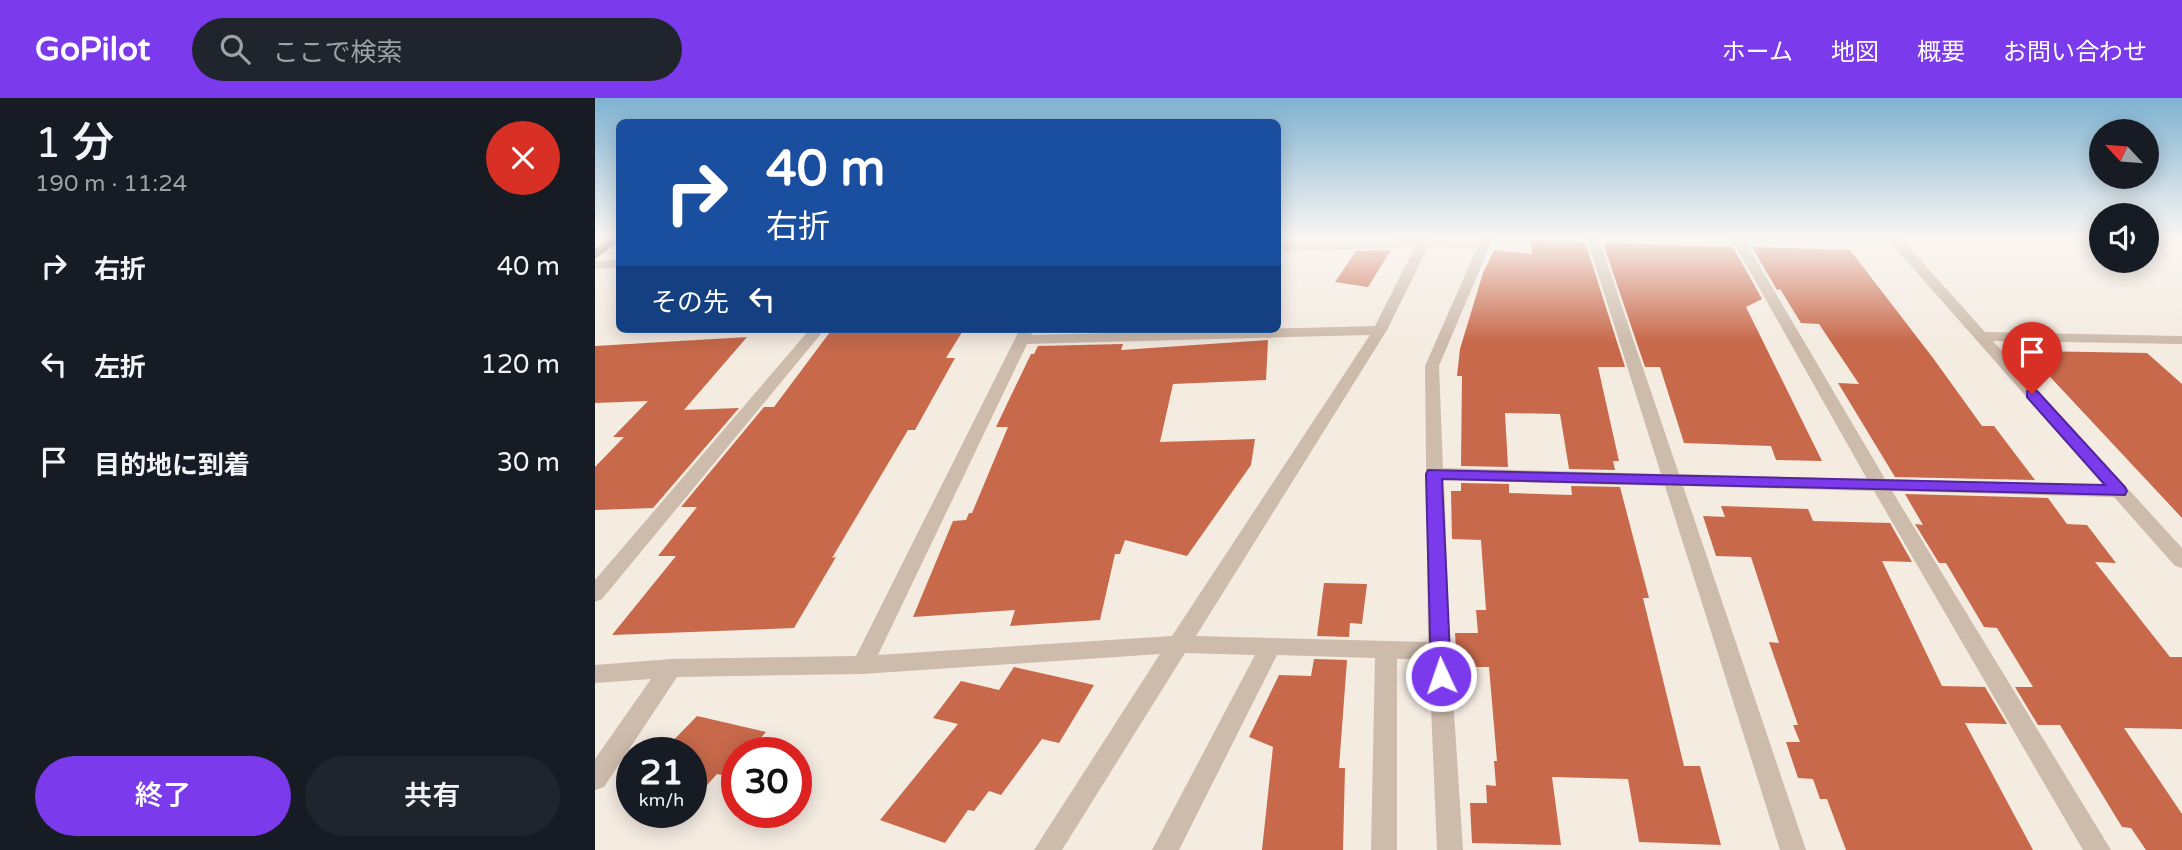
<!DOCTYPE html>
<html lang="ja">
<meta charset="utf-8">
<style>
body{margin:0;font-family:"Varela Round","Noto Sans JP",sans-serif;background:#20242c;color:#f1f3f6;height:100vh;display:flex;flex-direction:column;font-size:26px;white-space:nowrap}
*{box-sizing:border-box;margin:0}
p{font-size:23px;color:#9ea1a6}
.icon{flex:none;width:38px;height:38px;fill:none;stroke:currentColor;stroke-width:2;stroke-linecap:round;stroke-linejoin:round}
.map{position:relative;flex:1;overflow:hidden}
.side{display:flex;flex-direction:column;background:#171b24;width:595px}
.side>*{flex:none}
.top-card{position:absolute;left:21px;top:21px;width:665px;height:214px;border-radius:10px;box-shadow:0 4px 18px #0003;background:#1a4fa0;color:#fff;overflow:hidden}
.needle{width:46px;rotate:296deg}
.fabs{position:absolute;left:1494px;top:21px;display:grid;gap:14px}
.fabs a{display:grid;place-items:center;width:70px;height:70px;border-radius:50%;background:#171b24;box-shadow:0 4px 18px #0003;font-size:35px}
.speed{position:absolute;left:21px;top:639px;display:flex;gap:14px;font-size:35px;font-weight:700;text-align:center}
.speed>*{display:grid;place-content:center;width:91px;height:91px;border-radius:50%;background:#171b24;box-shadow:0 4px 18px #0003;line-height:1}
.speed small{font-size:18px;font-weight:400}
.speed .limit{border:10px solid #d22;background:#fff;color:#111}
.pin{position:absolute;display:grid;place-items:center;width:60px;height:60px;color:#fff;margin:-72px -30px;border-radius:50% 50% 50% 0;rotate:-45deg;box-shadow:0 0 7px #0007}
.pin .icon{rotate:45deg}
.me{position:absolute;width:77px;margin:-38px;rotate:357deg;stroke-linejoin:round;filter:drop-shadow(0 0 5px #0008)}
.turn{display:flex;align-items:center;gap:24px;height:147px;padding:0 35px;font-size:32px}
.turn .icon{width:91px;height:91px;stroke-width:2.5}
.turn b{display:block;font-size:49px;line-height:60px}
.then{display:flex;align-items:center;height:66px;padding:0 35px;background:#0003;gap:14px;font-size:26px}
.round{display:grid;place-items:center;flex:none;width:74px;height:74px;border-radius:37px;background:#20242c}
.headline{display:flex;align-items:center;justify-content:space-between;height:119px;padding:0 35px}
h1{font-size:42px;font-weight:600;line-height:52px}
.primary-button{display:flex;gap:14px;margin-top:auto;padding:14px 35px}
.primary-button a{flex:1;height:80px;border-radius:42px;background:#7c3aed;color:#fff;font-size:28px;font-weight:600;line-height:80px;text-align:center}
.primary-button a+a{background:#20242c;color:#f1f3f6}
ul{padding:0;list-style:none}
li{display:flex;align-items:center;gap:21px;height:98px;padding:0 35px}
li div{flex:1}
li b{display:block;font-size:26px}
li em{font-style:normal}
header{display:flex;align-items:center;gap:42px;box-sizing:border-box;height:98px;padding:0 35px;background:#7c3aed;color:#fff}
header strong{font-size:33px}
nav{display:flex;gap:38px;margin-inline-start:auto;font-size:24px}
.search{width:490px;height:63px;background:#20242c;display:flex;align-items:center;gap:18px;box-sizing:border-box;padding:0 24px;border-radius:38px;color:#9ea1a6;font-size:26px}
main{display:flex;flex:1;min-height:0}
.map>svg:first-child{display:block}
.building{fill:#c8694b}
.lines{fill:none;stroke-linecap:round;stroke-linejoin:round}
.minor{fill:#cdbbac;fill-rule:evenodd}
.major{fill:#7d675c;fill-rule:evenodd}
.route{fill:#7c3aed;stroke:#51269a;stroke-width:2}
</style>
<header>
<strong>GoPilot</strong>
<div class="search"><svg class="icon" aria-label="search" viewBox="0 0 24 24"><circle cx="10" cy="10" r="6"/><path d="M15 15l6 6"/></svg>ここで検索</div>
<nav><a>ホーム</a><a>地図</a><a>概要</a><a>お問い合わせ</a></nav>
</header>
<main>
<section class="side">
<div class="headline"><div><h1>1 分</h1><p>190 m · 11:24</p></div><a class="round" style="background:#d93025;color:#fff"><svg class="icon" aria-label="close" viewBox="0 0 24 24"><path d="M6 6l12 12M18 6L6 18"/></svg></a></div>
<ul>
<li><svg class="icon" aria-label="right" viewBox="0 0 24 24"><path d="M7 20v-9h11M14 6l5 5-5 5"/></svg><div><b>右折</b></div><em>40 m</em></li>
<li><svg class="icon" aria-label="left" viewBox="0 0 24 24"><path d="M17 20v-9H6M10 6l-5 5 5 5"/></svg><div><b>左折</b></div><em>120 m</em></li>
<li><svg class="icon" aria-label="arrive" viewBox="0 0 24 24"><path d="M6 21V4h12l-3 4 3 4H6"/></svg><div><b>目的地に到着</b></div><em>30 m</em></li>
</ul>
<div class="primary-button"><a>終了</a><a>共有</a></div>
</section>
<div class="map">
<svg width="1587" height="752" viewBox="0 0 1587 752">
<rect width="100%" height="100%" fill="#f4ebe1"/>
<g class="building">
<polygon points="936,142 990,144 1030,269 1003,269 1024,363 1018,363 1020,372 974,371 965,316 910,315 913,369 866,368 867,278 862,278 865,251 888,175 899,152 937,156"/>
<polygon points="1008,145 1138,149 1167,201 1151,209 1227,363 1181,362 1176,348 1089,345 1065,269 1050,269"/>
<polygon points="1157,149 1255,152 1338,260 1387,328 1399,328 1440,382 1300,379 1243,285 1264,286 1224,226 1206,225 1185,191 1182,192"/>
<polygon points="796,152 773,189 740,184 761,153"/>
<polygon points="253,231 369,231 351,260 360,260 320,332 313,332 237,460 241,459 199,530 17,537 81,458 63,458 102,409 86,409 169,309 179,309 235,234 251,234"/>
<polygon points="152,239 89,312 144,310 58,410 0,412 0,369 29,339 18,339 53,303 0,305 0,248"/>
<polygon points="673,242 671,282 578,286 565,344 660,341 656,367 592,458 530,442 525,456 520,456 505,522 415,528 420,512 318,519 358,423 371,422 374,415 377,415 413,329 401,329 436,256 439,256 443,248 528,246 526,252"/>
<polygon points="1431,253 1552,255 1587,286 1587,420"/>
<polygon points="866,385 914,386 914,395 977,397 976,388 1025,389 1054,500 1048,500 1089,668 1105,668 1126,747 1044,744 1033,681 957,679 966,747 877,745 875,705 892,705 891,687 901,688 899,663 902,663 894,569 862,569 860,535 883,535 881,512 891,512 886,442 857,441 856,393 866,393"/>
<polygon points="1310,396 1453,400 1472,426 1492,427 1521,465 1500,464 1575,559 1587,559 1587,631 1529,630 1587,716 1587,752 1551,752 1536,730 1527,729 1465,627 1443,627 1420,589 1438,589 1402,530 1389,529 1351,465 1344,465 1320,426 1328,427"/>
<polygon points="1126,408 1213,411 1218,423 1295,425 1317,464 1287,463 1347,588 1390,589 1412,626 1370,625 1438,752 1251,752 1232,701 1225,701 1218,681 1203,680 1191,644 1205,644 1198,627 1203,627 1174,544 1184,545 1156,459 1121,458 1108,418 1130,419"/>
<polygon points="729,485 772,486 767,526 755,525 754,539 722,538"/>
<polygon points="719,561 752,562 744,670 750,670 748,752 667,752 678,649 654,639 684,577 716,578"/>
<polygon points="419,569 499,587 464,645 447,641 406,697 394,693 379,713 373,712 350,745 285,722 363,626 338,620 366,583 404,592"/>
<polygon points="102,618 171,634 153,654 142,654 142,668 132,678 122,676 96,705 96,654 67,654"/>
</g>
<g class="lines">
<g class="minor">
<path d="M826 138H838L836 142 885 143 887 138H899L844 268 848 370 1066 376 991 138H1003L1084 376 1272 381 1135 138H1147L1290 381 1509 387 1295 144 1154 142 1148 138H1304L1390 234 1587 238V246L1398 243 1587 450V470L1580 468 1519 399 1297 393 1516 752H1488L1279 393 1088 388 1211 752H1185L1070 388 849 382 855 553 868 752H842L834 561H802V752H776L780 560 682 557 584 752H557L660 557 590 555 467 752H439L565 556 267 576 82 579 9 689 0 692V661L56 581 0 585V567L76 561 261 558 425 231H439L436 237 780 228 820 149 682 153V145L824 141ZM833 149 882 150 830 268 833 544 601 538 792 232ZM775 237 577 538 283 557 432 246Z"/>
<polygon points="24,162 24,170 0,171 0,163"/>
<polygon points="215,231 230,231 7,501 0,504 0,482"/>
</g>
<polygon class="major" points="17,138 24,138 24,144 0,161 0,151"/>
</g>
<linearGradient id="sky" x2="0" y2="1"><stop stop-color="#7eb2d2"/><stop offset="0.57" stop-color="#faf6f2"/><stop offset="1" stop-color="#faf6f2" stop-opacity="0"/></linearGradient>
<rect width="1587" height="244" fill="url(#sky)"/>
<polygon class="route" points="1437,292 1442,293 1530,389 1532,393 1530,397 847,381 856,578 853,584 846,587 838,584 836,578 831,376 833,372 1510,387 1432,299 1432,293"/>
</svg>
<div class="fabs">
<a><svg class="needle" viewBox="-14 -14 28 28"><path d="M0-13l5 13h-10z" fill="#e53935"/><path d="M0 13l5-13h-10z" fill="#9ea1a6"/></svg></a>
<a><svg class="icon" aria-label="sound" viewBox="0 0 24 24"><path d="M4 9h4l5-4v14l-5-4H4zM17 9q2 3 0 6"/></svg></a>
</div>
<div class="speed"><div>21<small>km/h</small></div><div class="limit">30</div></div>
<div class="pin" style="left:1437px;top:296px;background:#d93025"><svg class="icon" aria-label="arrive" viewBox="0 0 24 24"><path d="M6 21V4h12l-3 4 3 4H6"/></svg></div>
<svg class="me" style="left:846px;top:578px" viewBox="-20 -20 40 40"><circle r="17" fill="#7c3aed" stroke="#fff" stroke-width="3"/><path d="M0-11L8 9 0 5-8 9z" fill="#fff"/></svg>
<div class="top-card">
<div class="turn"><svg class="icon" aria-label="right" viewBox="0 0 24 24"><path d="M7 20v-9h11M14 6l5 5-5 5"/></svg><div><b>40 m</b>右折</div></div>
<div class="then">その先<svg class="icon" aria-label="left" viewBox="0 0 24 24"><path d="M17 20v-9H6M10 6l-5 5 5 5"/></svg></div>
</div>
</div>
</main>
